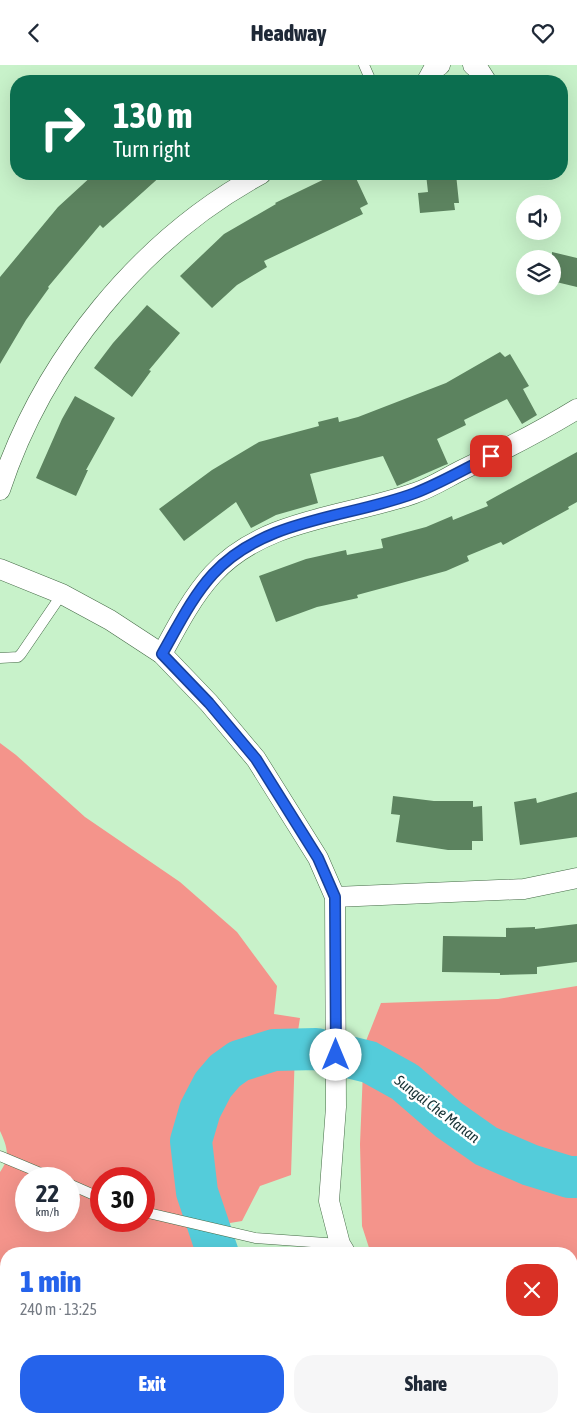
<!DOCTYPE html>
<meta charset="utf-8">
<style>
body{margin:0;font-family:"Asap Condensed",sans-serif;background:#f6f6f7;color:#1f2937;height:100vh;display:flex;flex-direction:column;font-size:19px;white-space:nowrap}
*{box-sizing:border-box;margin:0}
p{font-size:16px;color:#747a83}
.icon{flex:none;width:28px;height:28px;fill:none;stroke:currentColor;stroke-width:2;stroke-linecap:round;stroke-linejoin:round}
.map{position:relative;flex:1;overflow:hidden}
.drawer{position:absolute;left:0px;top:1182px;width:578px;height:176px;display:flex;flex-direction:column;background:#fff;border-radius:20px 20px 0 0;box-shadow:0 5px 20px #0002}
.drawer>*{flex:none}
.hud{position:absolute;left:10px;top:10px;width:558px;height:105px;border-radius:20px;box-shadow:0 5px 20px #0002;background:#0b6e4f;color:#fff;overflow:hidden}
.buttons{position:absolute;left:516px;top:130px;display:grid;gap:10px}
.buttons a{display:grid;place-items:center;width:45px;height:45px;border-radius:50%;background:#fff;box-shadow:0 5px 20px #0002;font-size:25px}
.speed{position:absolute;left:15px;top:1102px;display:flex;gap:10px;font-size:25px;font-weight:700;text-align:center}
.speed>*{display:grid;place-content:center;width:65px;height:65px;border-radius:50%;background:#fff;box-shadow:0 5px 20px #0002;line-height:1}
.speed small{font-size:12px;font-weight:400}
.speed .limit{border:8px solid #d22;background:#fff;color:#111}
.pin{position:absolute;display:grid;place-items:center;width:42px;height:42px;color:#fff;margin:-21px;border-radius:10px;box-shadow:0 2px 8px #0006}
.me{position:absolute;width:55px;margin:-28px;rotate:0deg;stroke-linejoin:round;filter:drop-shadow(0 0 4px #0008)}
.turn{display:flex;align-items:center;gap:18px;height:105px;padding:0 20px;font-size:22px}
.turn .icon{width:65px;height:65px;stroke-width:2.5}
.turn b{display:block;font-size:35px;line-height:42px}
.round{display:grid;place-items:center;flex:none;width:52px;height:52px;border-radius:20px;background:#f6f6f7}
.overview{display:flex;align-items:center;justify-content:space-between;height:85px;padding:0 20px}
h1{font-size:30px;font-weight:800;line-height:38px;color:#2563eb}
.primary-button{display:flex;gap:10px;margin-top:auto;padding:10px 20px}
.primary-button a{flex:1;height:58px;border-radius:20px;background:#2563eb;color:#fff;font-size:20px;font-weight:800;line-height:58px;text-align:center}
.primary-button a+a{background:#f6f6f7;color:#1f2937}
header{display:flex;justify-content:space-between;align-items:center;height:65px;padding:0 20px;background:#fff;font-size:22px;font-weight:800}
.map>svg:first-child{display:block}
.green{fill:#f4948b;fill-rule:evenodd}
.water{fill:#54ccda}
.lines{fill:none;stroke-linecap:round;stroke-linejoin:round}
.river{stroke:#54ccda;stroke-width:42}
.building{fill:#5c835f}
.service-casing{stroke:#456b47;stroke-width:11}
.minor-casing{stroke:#456b47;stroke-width:21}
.service{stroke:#fff;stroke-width:10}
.minor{stroke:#fff;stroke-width:20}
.route-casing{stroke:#184099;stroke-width:12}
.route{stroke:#2563eb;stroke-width:9}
.labels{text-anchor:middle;stroke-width:5;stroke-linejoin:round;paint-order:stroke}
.water-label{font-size:15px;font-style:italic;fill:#163134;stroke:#fff}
</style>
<header><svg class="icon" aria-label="back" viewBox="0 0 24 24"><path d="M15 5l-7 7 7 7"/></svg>Headway<svg class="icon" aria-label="heart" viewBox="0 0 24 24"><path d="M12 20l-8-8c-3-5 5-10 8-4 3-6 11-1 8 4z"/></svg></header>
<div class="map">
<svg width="577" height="1358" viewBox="0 0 577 1358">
<rect width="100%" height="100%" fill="#c8f2ca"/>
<g class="green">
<path d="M0 678 16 690 85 752 180 817 237 867 277 921 274 949 300 953 295 985 291 1110 260 1121 242 1156 230 1158 219 1189H6V1248L0 1243V1107C11 1092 7 1081 0 1066ZM26 1114H69V1156H26ZM101 1114H144V1156H101Z"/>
<polygon points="577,921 577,1358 503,1358 498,1353 571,1352 571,1189 371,1189 362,1161 360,1079 364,981 381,938 498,934"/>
</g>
<polygon class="water" points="0,1243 6,1248 6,1352 279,1352 281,1358 0,1358"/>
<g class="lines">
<polyline class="river" points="218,1189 197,1127 191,1076 200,1045 213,1020 225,1006 239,996 274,985 316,984 369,997 405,1017 449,1055 486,1081 530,1100 569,1112 577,1112"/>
</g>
<g class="building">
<polygon points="94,109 163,109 103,163 100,160 48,222 49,223 26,255 0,299 0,212 58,142"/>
<polygon points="335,109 354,109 368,139 360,143 363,149 264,196 267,202 237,220 212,243 180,211 224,169 276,139 275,138"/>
<polygon points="426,109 456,109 459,138 454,138 455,145 420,148 418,128 428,127"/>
<polygon points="552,187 577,193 577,222 552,216"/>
<polygon points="147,240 180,268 149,305 151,306 132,332 94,303 113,278"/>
<polygon points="500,287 505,292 510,289 529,321 523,324 537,350 522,359 507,334 464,355 466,360 437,374 448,399 445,400 397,421 383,391 310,409 318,438 276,450 251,463 236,437 184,476 159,444 212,405 259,377 319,361 318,357 338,352 339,357 358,352 446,318"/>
<polygon points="75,331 115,353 86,405 88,405 76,431 36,413 62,354"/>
<polygon points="577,387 577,437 568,442 569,444 503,480 501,477 467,491 469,496 446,506 357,530 358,533 317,542 276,557 259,511 306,494 346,485 347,490 383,483 381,474 426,462 452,451 453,455 488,441 486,437"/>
<polygon points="577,727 577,772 520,780 514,737 536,733 537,738"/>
<polygon points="393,731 434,736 473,736 473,742 482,741 483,776 472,776 472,785 448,785 396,777 400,750 391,749"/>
<polygon points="577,859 577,897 537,902 537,909 500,910 500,908 442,907 443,871 506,872 506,863 535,862 535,864"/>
</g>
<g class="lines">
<g class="service-casing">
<g id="service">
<polyline points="364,0 371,16"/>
<polyline points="0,593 18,592 21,589 62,529"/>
<polyline points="0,1091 55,1114"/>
<polyline points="69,1119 101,1133"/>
<polyline points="144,1147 255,1173 340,1179"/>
</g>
</g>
<g class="minor-casing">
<g id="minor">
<polyline points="473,0 479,5 486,16"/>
<polyline points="427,16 433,5 440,0"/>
<path d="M0 425C43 294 141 174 261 109"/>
<polyline points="0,504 62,529 110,555 162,589 209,638 256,694 318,793 335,832 336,1042 329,1136 340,1179 346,1189"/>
<path d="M162 589C177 561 192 532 213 509 264 453 348 452 415 428 433 422 449 411 466 403 504 385 541 366 577 344"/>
<polyline points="335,832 524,824 577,813"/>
<polyline points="467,1352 472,1358"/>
</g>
</g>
<use href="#service" class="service"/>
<use href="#minor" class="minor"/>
</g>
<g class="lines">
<g class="route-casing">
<path id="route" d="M336 990 335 832 318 793 256 694 209 638 162 589C178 561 192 532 213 509 264 453 349 453 415 428 441 418 466 403 491 391"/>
</g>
<use href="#route" class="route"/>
</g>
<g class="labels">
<g class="water-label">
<text transform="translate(437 1044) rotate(37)" y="5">Sungai Che Manan</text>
</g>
</g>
</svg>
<div class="buttons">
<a><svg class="icon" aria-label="sound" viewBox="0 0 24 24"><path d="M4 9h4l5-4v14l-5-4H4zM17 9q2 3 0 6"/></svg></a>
<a><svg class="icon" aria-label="layers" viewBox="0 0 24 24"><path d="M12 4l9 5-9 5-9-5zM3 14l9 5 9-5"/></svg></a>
</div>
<div class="speed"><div>22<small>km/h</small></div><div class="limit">30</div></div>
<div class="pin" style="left:491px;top:391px;background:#d93025"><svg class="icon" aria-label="arrive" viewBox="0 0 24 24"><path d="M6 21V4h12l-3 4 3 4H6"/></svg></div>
<svg class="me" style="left:336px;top:990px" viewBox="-20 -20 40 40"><circle r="19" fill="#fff"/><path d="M0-13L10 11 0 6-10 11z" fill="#2563eb"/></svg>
<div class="hud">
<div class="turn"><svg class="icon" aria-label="right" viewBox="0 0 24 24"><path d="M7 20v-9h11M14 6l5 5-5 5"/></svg><div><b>130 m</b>Turn right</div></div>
</div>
<section class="drawer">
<div class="overview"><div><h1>1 min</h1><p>240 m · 13:25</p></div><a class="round" style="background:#d93025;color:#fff"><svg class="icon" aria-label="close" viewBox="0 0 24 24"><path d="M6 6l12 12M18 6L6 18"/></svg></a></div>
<div class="primary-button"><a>Exit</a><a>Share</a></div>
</section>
</div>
